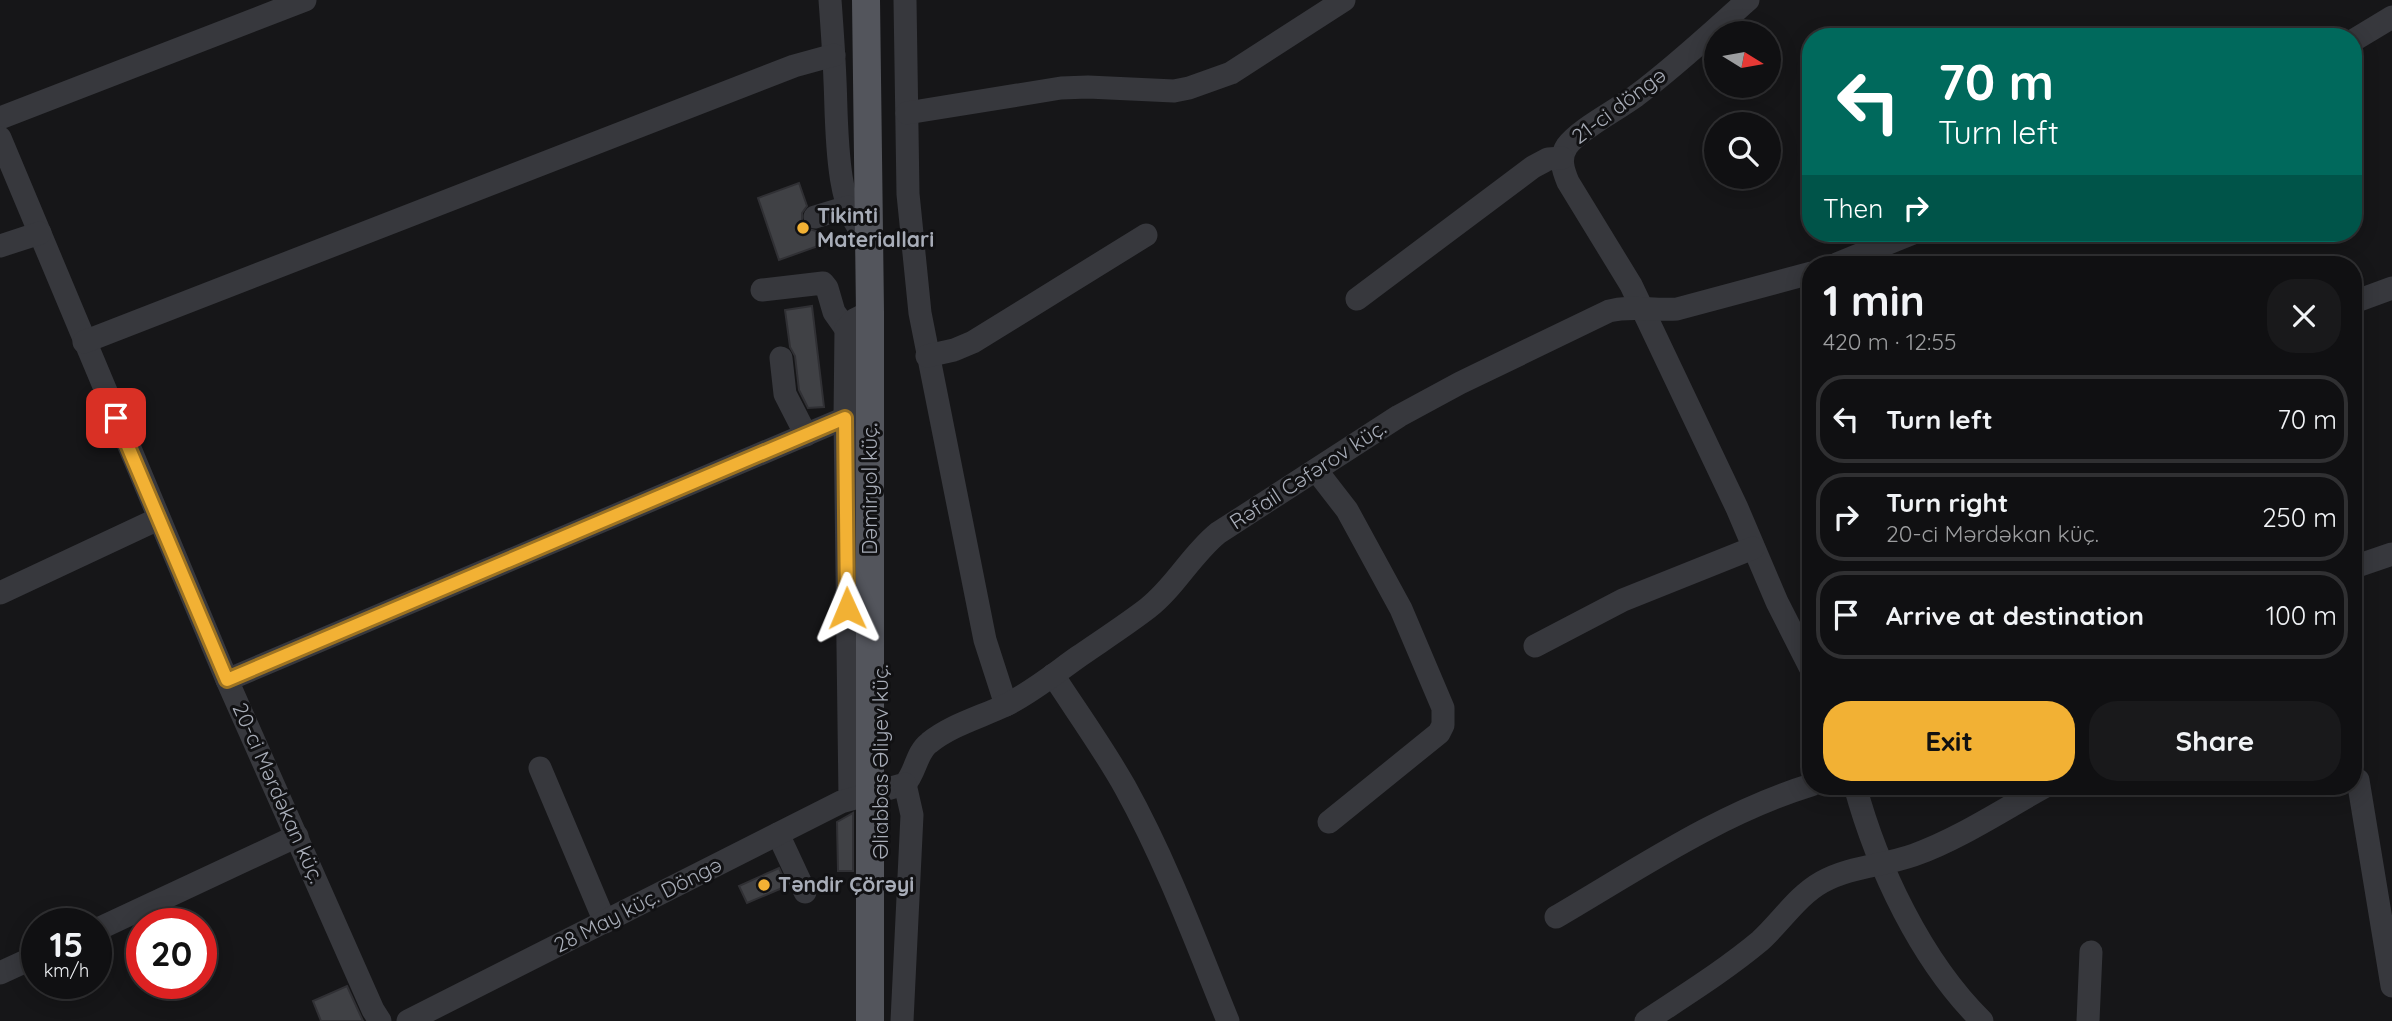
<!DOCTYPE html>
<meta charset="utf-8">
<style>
body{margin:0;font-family:Quicksand,sans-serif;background:#19191b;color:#f1f3f6;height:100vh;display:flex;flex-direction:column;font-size:26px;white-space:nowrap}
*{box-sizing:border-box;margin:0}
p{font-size:23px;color:#9c9d9f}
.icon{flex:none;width:38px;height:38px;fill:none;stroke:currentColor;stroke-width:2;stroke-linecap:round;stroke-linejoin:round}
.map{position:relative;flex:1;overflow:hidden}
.drawer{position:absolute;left:1802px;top:256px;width:560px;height:539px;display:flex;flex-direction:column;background:#101012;border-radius:28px;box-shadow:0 4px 18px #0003,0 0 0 2px #303032}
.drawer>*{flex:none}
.guide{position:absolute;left:1802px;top:28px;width:560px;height:214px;border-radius:28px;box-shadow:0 4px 18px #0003,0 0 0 2px #303032;background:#00695c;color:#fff;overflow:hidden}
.needle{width:46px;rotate:101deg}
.buttons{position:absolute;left:1704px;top:21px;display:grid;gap:14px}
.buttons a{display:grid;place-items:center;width:77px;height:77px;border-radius:50%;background:#101012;box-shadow:0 4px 18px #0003,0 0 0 2px #303032;font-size:35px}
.speed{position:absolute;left:21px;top:908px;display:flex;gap:14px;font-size:35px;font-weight:700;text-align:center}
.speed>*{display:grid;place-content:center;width:91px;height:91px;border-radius:50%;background:#101012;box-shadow:0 4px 18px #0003,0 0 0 2px #303032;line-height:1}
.speed small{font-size:18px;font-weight:400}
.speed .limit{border:10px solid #d22;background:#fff;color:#111}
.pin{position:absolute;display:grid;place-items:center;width:60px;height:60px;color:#fff;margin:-30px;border-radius:14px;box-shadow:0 4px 10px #0006}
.me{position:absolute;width:77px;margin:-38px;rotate:359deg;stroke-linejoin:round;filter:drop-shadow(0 0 5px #0008)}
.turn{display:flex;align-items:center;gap:24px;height:147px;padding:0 21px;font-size:32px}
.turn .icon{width:91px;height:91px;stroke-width:2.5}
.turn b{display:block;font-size:49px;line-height:60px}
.then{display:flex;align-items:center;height:66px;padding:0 21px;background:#0003;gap:14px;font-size:26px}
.round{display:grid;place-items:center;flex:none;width:74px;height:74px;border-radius:28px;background:#19191b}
.head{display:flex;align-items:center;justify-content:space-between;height:119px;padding:0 21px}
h1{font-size:42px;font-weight:700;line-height:52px}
.cta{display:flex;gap:14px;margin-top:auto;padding:14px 21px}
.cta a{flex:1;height:80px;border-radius:28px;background:#f2b134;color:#111;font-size:28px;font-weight:700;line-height:80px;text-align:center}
.cta a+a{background:#19191b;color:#f1f3f6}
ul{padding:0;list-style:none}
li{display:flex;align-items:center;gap:21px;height:88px;margin:0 14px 10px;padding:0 7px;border:4px solid #303032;border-radius:28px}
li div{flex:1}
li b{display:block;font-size:26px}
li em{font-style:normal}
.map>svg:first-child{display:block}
.building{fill:#404145;stroke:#303034;stroke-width:2}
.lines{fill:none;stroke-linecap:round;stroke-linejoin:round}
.minor{stroke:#37383d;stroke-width:23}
.major{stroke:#53555c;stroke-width:28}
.route-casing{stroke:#9d7322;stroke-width:18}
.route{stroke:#f2b134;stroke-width:12}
.poi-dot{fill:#f2b134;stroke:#111113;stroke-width:2.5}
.labels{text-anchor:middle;stroke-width:6;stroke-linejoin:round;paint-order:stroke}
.street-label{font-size:21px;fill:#a8adb8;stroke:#111113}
.poi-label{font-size:21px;font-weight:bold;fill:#a8adb8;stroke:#111113;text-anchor:start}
</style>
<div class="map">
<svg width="2392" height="1021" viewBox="0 0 2392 1021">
<rect width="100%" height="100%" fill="#161618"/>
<g class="building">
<polygon points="799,183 807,206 802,213 802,222 806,228 816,231 821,245 779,260 758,198"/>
<polygon points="812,306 824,407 808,408 799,390 795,356 790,347 785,310"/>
<polygon points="853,813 853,871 838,871 837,822"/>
<polygon points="779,868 787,886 747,903 739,886"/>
<polygon points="347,986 363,1021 321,1021 313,1001"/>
</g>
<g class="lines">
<g class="minor">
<path d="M830 0C832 27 834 54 835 81 837 116 834 218 868 235"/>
<polyline points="905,0 908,194 920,313 985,640 1006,705"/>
<path d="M1748 0C1712 32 1676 66 1637 95 1619 109 1579 129 1567 146 1559 158 1563 170 1568 182L1631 285 1737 508 1777 602 1811 669"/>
<polyline points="2354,40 2392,17"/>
<polyline points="907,113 1061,88 1088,87 1174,91 1189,88 1231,73 1344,0"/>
<polyline points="0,118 305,0"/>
<polyline points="0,138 227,680 373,1010 380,1021"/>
<polyline points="815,217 848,207"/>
<polyline points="0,246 40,233"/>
<polyline points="1837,264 1913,233"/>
<polyline points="762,290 823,283 827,288 834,312 846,329"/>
<polyline points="1357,299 1533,167 1548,159 1562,158"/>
<polyline points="2354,302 2392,288"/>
<polyline points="84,342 794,66 834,55"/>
<polyline points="927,356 954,350 973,342 1146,235"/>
<polyline points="781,358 785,394 806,435"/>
<polyline points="845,418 850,798"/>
<polyline points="1316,470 1347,510 1401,609 1443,708 1443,725 1439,733 1329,822"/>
<polyline points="2354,567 2392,554"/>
<polyline points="0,593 158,519"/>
<polyline points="1535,646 1623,600 1753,548"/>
<path d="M1053 675C1077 712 1103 748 1125 787 1166 861 1196 942 1228 1021"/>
<polyline points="227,680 845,418 846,329 854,320 870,312"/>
<polyline points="540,768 605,922"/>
<polyline points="2358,780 2392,986"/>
<path d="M1855 786C1877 867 1921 961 1982 1021"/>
<polyline points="778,834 805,892"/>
<path d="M1556 917C1638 869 1720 813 1811 785"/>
<polyline points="96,930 297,836"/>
<polyline points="0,973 37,956"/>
<path d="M408 1021 841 802 905 784C916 772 916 753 929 743 951 725 981 717 1006 705 1032 692 1054 674 1078 657 1101 641 1126 625 1148 608 1175 587 1191 555 1218 533L1399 416 1460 383 1609 311C1631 305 1654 311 1677 309L1811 273"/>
<polyline points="902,1021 912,815 905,784"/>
<path d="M1646 1021C1685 995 1724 971 1760 941 1781 922 1797 896 1822 882 1851 866 1883 866 1914 855 1959 839 2004 809 2046 786"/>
<polyline points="2088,1021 2091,952"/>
</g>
<polyline class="major" points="866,0 870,312 870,1021"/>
</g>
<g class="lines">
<g class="route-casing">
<polyline id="route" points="116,418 227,680 845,418 847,608"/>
</g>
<use href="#route" class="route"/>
</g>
<g class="poi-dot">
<circle cx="803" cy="228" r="7"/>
<circle cx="764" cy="885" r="7"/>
</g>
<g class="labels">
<g class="street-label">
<text transform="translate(1619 106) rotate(-37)" y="7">21-ci döngə</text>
<text transform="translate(1308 475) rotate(-33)" y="7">Rəfail Cəfərov küç.</text>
<text transform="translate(870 489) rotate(-90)" y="7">Dəmiryol küç.</text>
<text transform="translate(881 762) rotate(-90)" y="7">Əliabbas Əliyev küç.</text>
<text transform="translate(278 793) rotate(66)" y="7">20-ci Mərdəkan küç.</text>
<text transform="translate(638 905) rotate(-27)" y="7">28 May küç. Döngə</text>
</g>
<g class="poi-label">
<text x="817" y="223">Tikinti<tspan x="817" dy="24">Materiallari</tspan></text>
<text x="778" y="892">Təndir Çörəyi</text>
</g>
</g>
</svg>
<div class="buttons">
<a><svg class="needle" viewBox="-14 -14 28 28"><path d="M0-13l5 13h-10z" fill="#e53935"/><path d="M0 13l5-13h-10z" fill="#9c9d9f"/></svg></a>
<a><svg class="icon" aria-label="search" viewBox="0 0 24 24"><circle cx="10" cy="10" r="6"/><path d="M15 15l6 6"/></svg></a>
</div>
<div class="speed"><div>15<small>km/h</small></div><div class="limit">20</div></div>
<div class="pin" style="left:116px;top:418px;background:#d93025"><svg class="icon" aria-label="arrive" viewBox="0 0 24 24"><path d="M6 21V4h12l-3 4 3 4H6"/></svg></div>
<svg class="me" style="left:847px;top:608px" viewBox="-20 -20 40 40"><path d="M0-17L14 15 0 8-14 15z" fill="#f2b134" stroke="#fff" stroke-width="4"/></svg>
<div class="guide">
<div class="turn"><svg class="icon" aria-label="left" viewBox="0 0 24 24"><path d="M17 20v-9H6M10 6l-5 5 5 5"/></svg><div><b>70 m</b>Turn left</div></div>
<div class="then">Then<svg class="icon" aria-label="right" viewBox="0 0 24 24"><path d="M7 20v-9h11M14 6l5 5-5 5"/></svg></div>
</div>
<section class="drawer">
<div class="head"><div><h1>1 min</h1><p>420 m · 12:55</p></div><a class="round"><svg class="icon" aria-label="close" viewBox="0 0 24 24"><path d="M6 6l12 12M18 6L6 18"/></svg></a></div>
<ul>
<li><svg class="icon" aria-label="left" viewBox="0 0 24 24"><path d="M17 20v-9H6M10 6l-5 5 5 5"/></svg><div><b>Turn left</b></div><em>70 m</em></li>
<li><svg class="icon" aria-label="right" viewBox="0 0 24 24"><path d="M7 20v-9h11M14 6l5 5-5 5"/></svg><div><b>Turn right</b><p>20-ci Mərdəkan küç.</p></div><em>250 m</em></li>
<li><svg class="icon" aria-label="arrive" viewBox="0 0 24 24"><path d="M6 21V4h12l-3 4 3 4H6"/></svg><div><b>Arrive at destination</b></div><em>100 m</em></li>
</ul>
<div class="cta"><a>Exit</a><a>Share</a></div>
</section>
</div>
